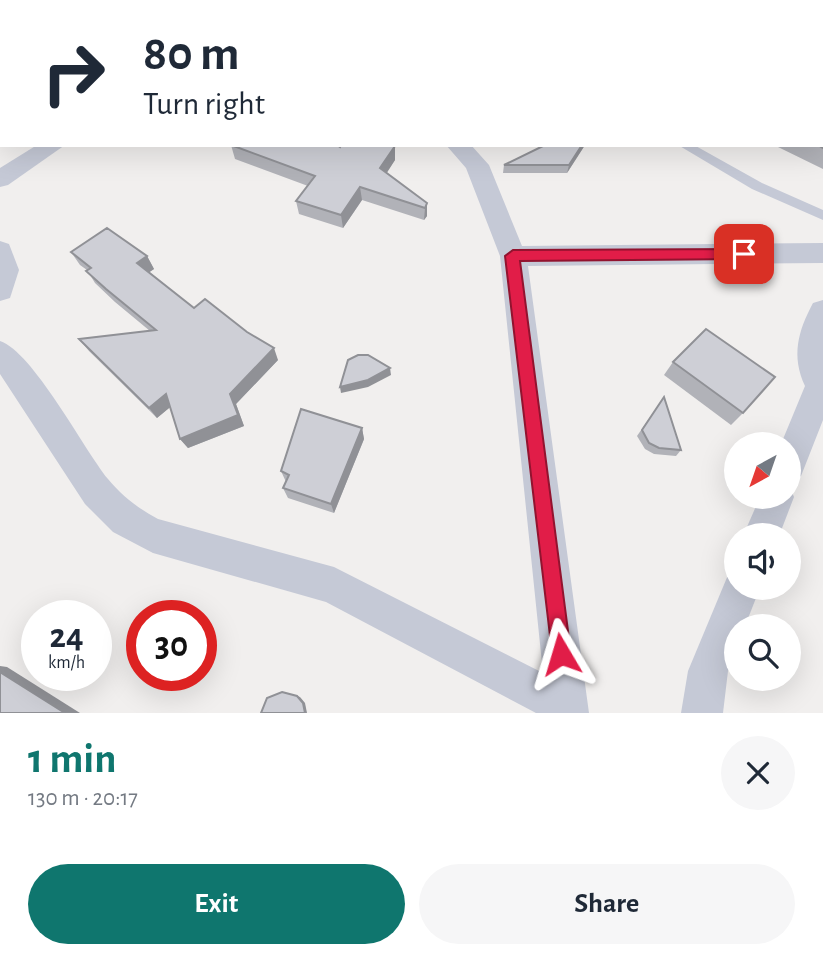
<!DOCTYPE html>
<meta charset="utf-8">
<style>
body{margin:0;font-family:"Alegreya Sans",sans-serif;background:#f6f6f7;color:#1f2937;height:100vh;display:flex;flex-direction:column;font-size:26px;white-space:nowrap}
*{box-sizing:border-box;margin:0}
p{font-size:23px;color:#747a83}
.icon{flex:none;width:38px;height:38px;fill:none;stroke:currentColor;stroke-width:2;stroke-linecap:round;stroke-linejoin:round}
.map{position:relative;height:713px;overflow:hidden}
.sheet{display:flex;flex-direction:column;background:#fff;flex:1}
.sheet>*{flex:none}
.guide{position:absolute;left:0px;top:0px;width:824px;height:147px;box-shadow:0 7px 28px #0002;background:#fff;color:#1f2937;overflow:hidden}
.needle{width:46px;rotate:220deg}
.controls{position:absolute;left:724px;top:432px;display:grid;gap:14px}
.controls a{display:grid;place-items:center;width:77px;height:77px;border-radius:50%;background:#fff;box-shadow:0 7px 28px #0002;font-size:35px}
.speed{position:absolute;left:21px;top:600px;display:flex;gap:14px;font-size:35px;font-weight:700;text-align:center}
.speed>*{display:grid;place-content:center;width:91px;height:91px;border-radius:50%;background:#fff;box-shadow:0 7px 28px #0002;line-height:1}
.speed small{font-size:18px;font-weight:400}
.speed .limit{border:10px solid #d22;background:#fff;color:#111}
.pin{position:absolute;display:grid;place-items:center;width:60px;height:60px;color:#fff;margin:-30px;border-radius:14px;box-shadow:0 4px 10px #0006}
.me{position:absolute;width:77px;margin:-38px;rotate:353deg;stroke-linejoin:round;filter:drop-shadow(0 0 5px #0008)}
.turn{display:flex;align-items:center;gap:24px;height:147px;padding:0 28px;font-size:32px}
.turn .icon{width:91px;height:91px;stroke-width:2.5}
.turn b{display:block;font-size:49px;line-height:60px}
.round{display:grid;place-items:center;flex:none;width:74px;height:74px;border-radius:37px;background:#f6f6f7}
.summary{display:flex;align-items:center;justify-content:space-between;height:119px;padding:0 28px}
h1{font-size:42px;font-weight:700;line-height:52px;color:#0f766e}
.action{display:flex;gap:14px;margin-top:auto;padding:14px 28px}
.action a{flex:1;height:80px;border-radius:42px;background:#0f766e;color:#fff;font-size:28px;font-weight:700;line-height:80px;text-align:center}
.action a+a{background:#f6f6f7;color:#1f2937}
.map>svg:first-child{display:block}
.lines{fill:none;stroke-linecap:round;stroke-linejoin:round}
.service{fill:#c5c9d6;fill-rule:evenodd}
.minor{fill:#c5c9d6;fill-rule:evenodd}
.wall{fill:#b1b2b8}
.shaded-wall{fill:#909196}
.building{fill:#cecfd6;stroke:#909196;stroke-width:2}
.route{fill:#e11d48;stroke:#92132f;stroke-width:2}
</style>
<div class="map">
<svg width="823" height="713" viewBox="0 0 823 713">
<rect width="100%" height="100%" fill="#f1efee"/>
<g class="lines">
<g class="service">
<polygon points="506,0 516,0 517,2 507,2"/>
<polygon points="678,145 694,145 762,183 823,210 823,220 752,189"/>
</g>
<g class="minor">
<polygon points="299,0 318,0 319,2 300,2"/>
<polygon points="37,145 65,145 8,185 0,187 0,168"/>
<path d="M446 145H471L489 165 522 246 823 243V263L528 266 589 713H536L326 602 153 553 113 532 85 504 0 374V341C33 352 83 448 108 479 122 496 139 509 158 519L334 567 543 673 500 256 466 168Z"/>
<polygon points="0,241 9,244 19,270 10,298 0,301"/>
<path d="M823 300V420L801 476 789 481V444H781L805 386C791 356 798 331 813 303Z"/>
<polygon points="789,485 794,497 779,536 743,536 760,497 789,497"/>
<polygon points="737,571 737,588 760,588 745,626 737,626 737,648 728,671 723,713 681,713 688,671 728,575"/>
</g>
</g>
<g class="wall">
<polygon points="823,96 823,169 778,147 780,145 822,145"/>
<polygon points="231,145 395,146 395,160 386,173 427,203 427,216 424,220 362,200 343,228 299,214 296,201 308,186 235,159"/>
<polygon points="545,145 585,145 567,173 503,173 504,165"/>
<polygon points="71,252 147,256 154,269 149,272 194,308 278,360 236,404 244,426 188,448 180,439 170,407 157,418 89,351 79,339 150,331 115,302 95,283 87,270 80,265"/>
<polygon points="673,362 743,413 731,425 664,375"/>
<polygon points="664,397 681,450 676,456 654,454 645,449 637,436"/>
<polygon points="362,428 364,439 334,513 288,498 283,488 286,482 281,471"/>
</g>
<g class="shaded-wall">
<polygon points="582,145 585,145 567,173 569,165"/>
<polygon points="395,146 395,160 381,182 380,168"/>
<polygon points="360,187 362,200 343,228 341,215"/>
<polygon points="427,203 427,216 424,220 425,208"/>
<polygon points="147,256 154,269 144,276 137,263"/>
<polygon points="274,348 278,360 236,404 244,426 188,448 180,439 230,394"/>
<polygon points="390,368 391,375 368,387 341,393 340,387"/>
<polygon points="166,394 174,404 157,418 149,408"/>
<polygon points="362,428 364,439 334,513 331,504"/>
<polygon points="0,666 7,667 80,713 64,713 0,672"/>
<polygon points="297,696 300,697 305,703 307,713 305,713"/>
</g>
<g class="building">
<polygon points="95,0 128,0 131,2 94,2"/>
<polygon points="179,0 236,0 239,2 175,2"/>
<polygon points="0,90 2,91 2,123 0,122"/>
<polygon points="822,96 823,96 823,148 818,145 822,145"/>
<polygon points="231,145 337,145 340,147 341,145 390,145 395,146 380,168 427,203 425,208 360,187 341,215 296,201 315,176"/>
<polygon points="545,145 582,145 569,165 504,165"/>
<polygon points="107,228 147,256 137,263 194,308 205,299 247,332 274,348 230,394 238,415 180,439 166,394 149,408 79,339 156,330 106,289 86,271 91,268 71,252"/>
<polygon points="706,329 775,377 743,413 673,362"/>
<polygon points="358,355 368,355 390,368 368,380 340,387 348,360"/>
<polygon points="664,397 681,450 659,448 649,443 642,430"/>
<polygon points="301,409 362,428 331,504 283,488 289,475 281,471"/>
<polygon points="0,672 65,713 0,713"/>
<polygon points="282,692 297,696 303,703 305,713 261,713 267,698"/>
</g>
<polygon class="route" points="744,249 751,254 744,259 520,261 571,654 568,661 561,665 553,661 505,256 513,250"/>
</svg>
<div class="controls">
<a><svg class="needle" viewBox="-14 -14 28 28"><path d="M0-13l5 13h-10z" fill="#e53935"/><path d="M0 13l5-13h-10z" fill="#747a83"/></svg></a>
<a><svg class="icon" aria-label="sound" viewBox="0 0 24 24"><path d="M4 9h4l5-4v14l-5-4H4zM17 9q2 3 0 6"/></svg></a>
<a><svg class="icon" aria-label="search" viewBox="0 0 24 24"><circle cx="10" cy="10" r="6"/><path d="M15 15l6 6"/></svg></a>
</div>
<div class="speed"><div>24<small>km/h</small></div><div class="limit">30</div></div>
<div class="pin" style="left:744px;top:254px;background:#d93025"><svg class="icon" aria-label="arrive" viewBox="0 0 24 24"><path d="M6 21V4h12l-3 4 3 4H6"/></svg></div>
<svg class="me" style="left:561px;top:654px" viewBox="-20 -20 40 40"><path d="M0-17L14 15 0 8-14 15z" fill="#e11d48" stroke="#fff" stroke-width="4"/></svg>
<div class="guide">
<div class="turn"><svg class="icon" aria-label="right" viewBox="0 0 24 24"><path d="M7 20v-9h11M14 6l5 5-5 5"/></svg><div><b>80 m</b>Turn right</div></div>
</div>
</div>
<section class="sheet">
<div class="summary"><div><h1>1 min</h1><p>130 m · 20:17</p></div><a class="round"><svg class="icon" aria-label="close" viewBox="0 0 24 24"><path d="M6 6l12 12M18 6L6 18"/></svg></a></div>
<div class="action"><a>Exit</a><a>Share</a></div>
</section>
